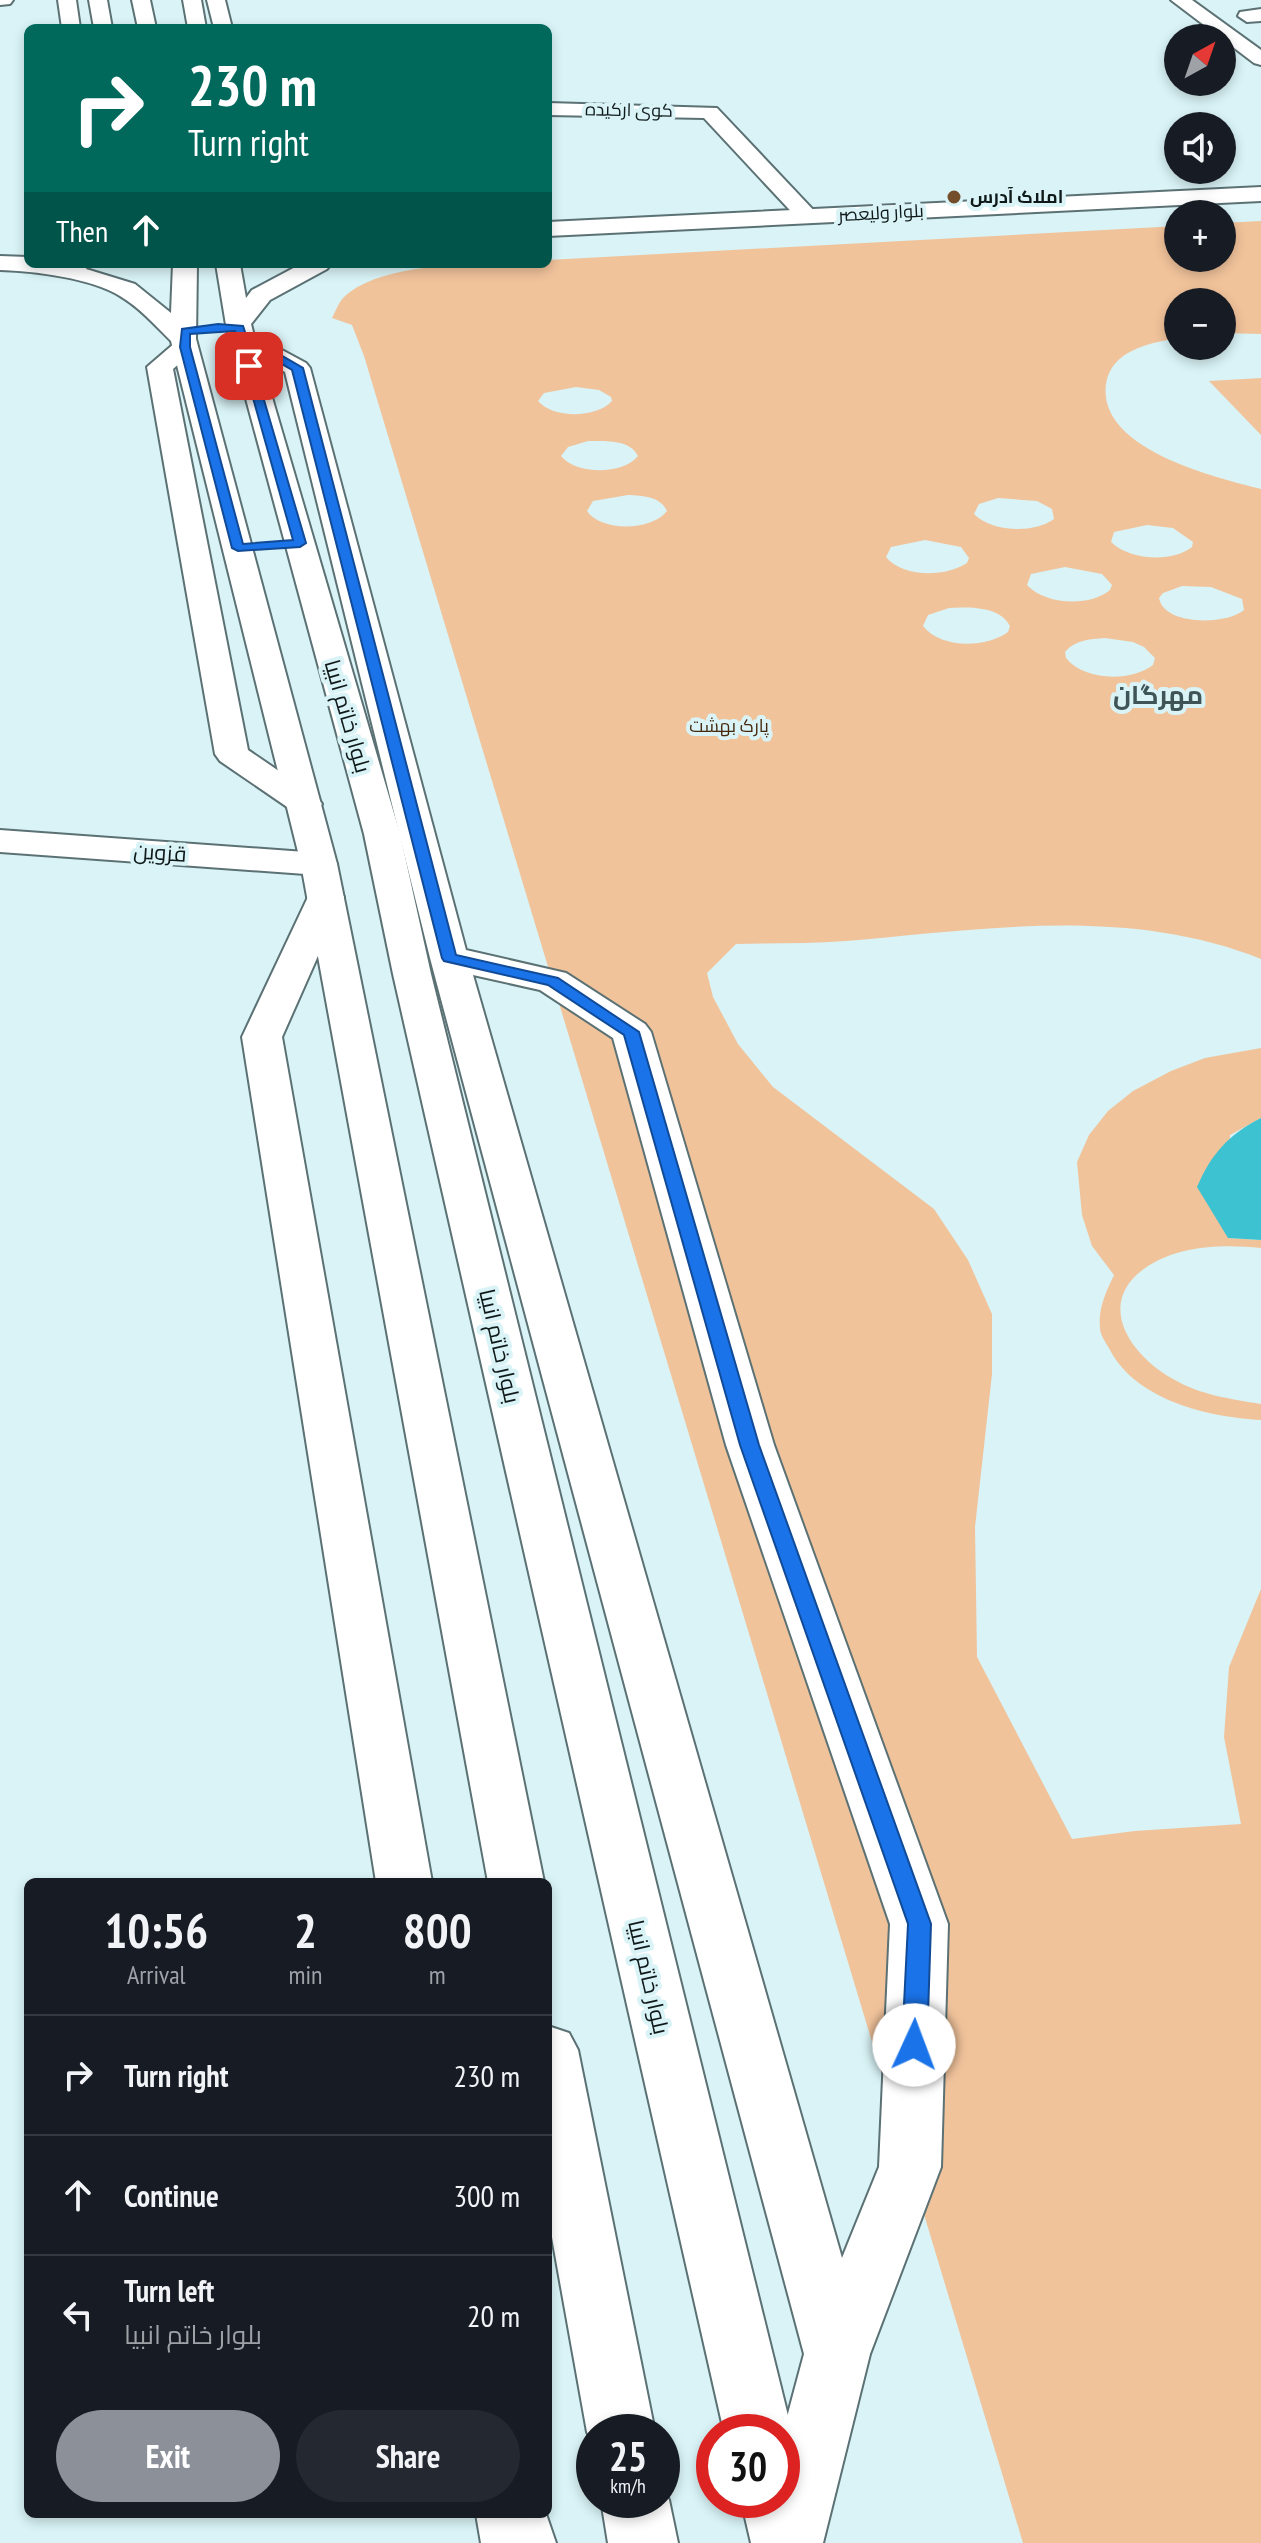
<!DOCTYPE html>
<meta charset="utf-8">
<style>
body{margin:0;font-family:"PT Sans Narrow",Cairo,sans-serif;background:#242831;color:#f1f3f6;height:100vh;display:flex;flex-direction:column;font-size:30px;white-space:nowrap}
*{box-sizing:border-box;margin:0}
p{font-size:26px;color:#9ea1a6}
.icon{flex:none;width:44px;height:44px;fill:none;stroke:currentColor;stroke-width:2;stroke-linecap:round;stroke-linejoin:round}
.map{position:relative;flex:1;overflow:hidden}
.sheet{position:absolute;left:24px;top:1878px;width:528px;height:640px;display:flex;flex-direction:column;background:#171b24;border-radius:12px;box-shadow:0 4px 12px #0003}
.sheet>*{flex:none}
.banner{position:absolute;left:24px;top:24px;width:528px;height:244px;border-radius:12px;box-shadow:0 4px 12px #0003;background:#00695c;color:#fff;overflow:hidden}
.needle{width:52px;rotate:40deg}
.tools{position:absolute;left:1164px;top:24px;display:grid;gap:16px}
.tools a{display:grid;place-items:center;width:72px;height:72px;border-radius:50%;background:#171b24;box-shadow:0 4px 12px #0003;font-size:40px}
.speed{position:absolute;left:576px;top:2414px;display:flex;gap:16px;font-size:40px;font-weight:700;text-align:center}
.speed>*{display:grid;place-content:center;width:104px;height:104px;border-radius:50%;background:#171b24;box-shadow:0 4px 12px #0003;line-height:1}
.speed small{font-size:20px;font-weight:400}
.speed .limit{border:12px solid #d22;background:#fff;color:#111}
.pin{position:absolute;display:grid;place-items:center;width:68px;height:68px;color:#fff;margin:-34px;border-radius:16px;box-shadow:0 4px 12px #0006}
.me{position:absolute;width:88px;margin:-44px;rotate:2deg;stroke-linejoin:round;filter:drop-shadow(0 0 6px #0008)}
.turn{display:flex;align-items:center;gap:28px;height:168px;padding:0 32px;font-size:36px}
.turn .icon{width:104px;height:104px;stroke-width:2.5}
.turn b{display:block;font-size:56px;line-height:68px}
.then{display:flex;align-items:center;height:76px;padding:0 32px;background:#0003;gap:16px;font-size:30px}
.eta{display:flex;justify-content:space-evenly;align-items:center;height:136px;text-align:center}
.eta b{font-size:48px;font-weight:700;line-height:56px}
.primary-button{display:flex;gap:16px;margin-top:auto;padding:16px 32px}
.primary-button a{flex:1;height:92px;border-radius:48px;background:#8c9099;color:#fff;font-size:32px;font-weight:700;line-height:92px;text-align:center}
.primary-button a+a{background:#242831;color:#f1f3f6}
ul{padding:0;list-style:none}
li{display:flex;align-items:center;gap:24px;height:120px;padding:0 32px;border-top:2px solid #363941}
li div{flex:1}
li b{display:block;font-size:30px}
li em{font-style:normal}
.map>svg:first-child{display:block}
.green{fill:#f1c39b;fill-rule:evenodd}
.water{fill:#3dc2d1}
.lines{fill:none;stroke-linecap:round;stroke-linejoin:round}
.minor-casing{stroke:#5b7174;stroke-width:4}
.major-casing{stroke:#5b7174;stroke-width:4}
.minor{fill:#fff;fill-rule:evenodd}
.major{fill:#fff;fill-rule:evenodd}
.route{fill:#1a73e8;stroke:#114b97;stroke-width:2}
.poi-dot{fill:#744e2a;stroke:#d9f3f6;stroke-width:3}
.labels{text-anchor:middle;stroke-width:8;stroke-linejoin:round;paint-order:stroke}
.far-street-label{font-size:18px;fill:#0f191a;stroke:#d9f3f6}
.far-poi-label{font-size:18px;font-weight:bold;fill:#0f191a;stroke:#d9f3f6;text-anchor:start}
.far-park-label{font-size:18px;fill:#45290e;stroke:#d9f3f6}
.street-label{font-size:22px;fill:#0f191a;stroke:#d9f3f6}
.far-district-label{font-size:26px;font-weight:bold;fill:#3e5457;stroke:#d9f3f6}
</style>
<div class="map">
<svg width="1261" height="2543" viewBox="0 0 1261 2543">
<rect width="100%" height="100%" fill="#d9f3f6"/>
<g class="green">
<path d="M1261 221V334L1222 333V302H1178V338C1150 343 1111 350 1106 384 1097 449 1214 477 1261 489V959C1128 906 984 929 846 941 810 944 773 943 736 944L707 973 713 997 738 1044 773 1087 934 1209 968 1260 992 1314V1374L975 1527 977 1657 1072 1839 1135 1831 1241 1824 1224 1737 1229 1667 1261 1589V2543H1023L364 356 352 325 332 318C335 312 339 302 344 297 385 258 495 264 548 264V260L1178 226V258H1222V223ZM576 387 599 390 611 397 612 401C597 418 553 419 538 401L544 393ZM588 441C605 441 630 439 638 456 623 475 576 475 561 456L568 447ZM628 495C643 496 660 496 667 511 652 531 601 532 587 511L593 501ZM998 498 1037 501 1052 509 1054 519C1034 534 991 532 974 514L979 504ZM1147 525 1173 528 1193 542 1192 547C1172 563 1129 560 1111 542L1114 532ZM925 540 961 547 969 558 967 563C946 577 903 578 886 557L891 547ZM1065 567 1102 574 1112 585 1110 590C1090 607 1045 605 1027 585L1031 574ZM1182 586 1211 587 1242 599 1244 610C1227 625 1164 626 1159 598L1163 593ZM949 608C969 607 1000 606 1010 626L1008 632C986 648 941 649 923 626L928 615ZM1105 638 1133 642 1144 647 1155 658 1153 665C1131 682 1084 681 1066 658L1065 652C1075 640 1090 639 1105 638Z"/>
<polygon points="1261,378 1261,435 1209,381"/>
<path d="M1261 1048V1118L1230 1135 1228 1238 1261 1240V1248C1225 1244 1180 1245 1148 1266 1093 1302 1130 1355 1173 1379 1200 1395 1231 1399 1261 1404V1420C1209 1417 1137 1401 1110 1350 1106 1343 1100 1335 1100 1328 1098 1308 1106 1292 1114 1275L1092 1246 1082 1215 1077 1162 1089 1135 1108 1111 1133 1091 1171 1071 1205 1058Z"/>
</g>
<path class="water" d="M1261 1118V1240L1228 1238 1197 1187C1211 1154 1229 1134 1261 1118Z"/>
<g class="lines">
<g class="minor-casing">
<g id="minor">
<polygon points="0,0 13,0 10,4 0,5"/>
<polygon points="58,0 76,0 80,28 62,28"/>
<polygon points="89,0 107,0 112,28 94,28"/>
<polygon points="207,0 225,0 232,28 214,28"/>
<polygon points="1261,9 1261,21 1247,22 1238,16 1240,12"/>
<polygon points="548,103 717,108 819,216 816,221 800,221 704,118 548,115"/>
<path d="M241 328 306 363 310 368 466 950 566 973 645 1024 651 1032 774 1445 948 1924 941 2167 870 2354 823 2543H753L765 2500H782V2436L804 2354 430 958 285 372 232 341 228 336 232 331ZM473 975 540 990 613 1038 726 1445 890 1924 879 2167 842 2258Z"/>
<polygon points="185,339 194,342 198,347 173,369 248,750 317,797 322,804 317,811 305,814 293,811 220,761 215,754 147,367 176,342"/>
<polygon points="0,830 319,853 332,856 337,864 332,872 319,875 0,852"/>
<polygon points="326,886 339,889 344,897 282,1037 432,1882 376,1882 242,1037 308,897 313,889"/>
<polygon points="476,2514 546,2514 556,2543 481,2543"/>
</g>
</g>
<g class="major-casing">
<g id="major">
<polygon points="132,0 150,0 156,28 138,28"/>
<polygon points="183,0 201,0 206,28 188,28"/>
<polygon points="1171,0 1192,0 1261,50 1261,65 1254,63"/>
<polygon points="1261,187 1261,201 548,236 548,222"/>
<path d="M0 256 28 257V264H88L86 269 135 284 171 313 173 264H197L196 339 337 864 544 1882H488L301 864 171 341C155 325 140 308 120 296 91 278 34 271 0 270Z"/>
<polygon points="216,264 240,264 246,298 252,290 301,264 331,264 327,269 270,300 251,324 254,336 400,834 431,974 792,2432 782,2453 782,2432 724,2432 393,974 364,834 226,325"/>
<polygon points="548,2026 569,2033 578,2050 655,2432 594,2432 594,2447 587,2432 548,2215"/>
<polygon points="782,2471 799,2478 809,2500 821,2543 751,2543 741,2500 782,2500"/>
<polygon points="662,2483 669,2500 678,2543 608,2543 601,2500 662,2500"/>
</g>
</g>
<use href="#minor" class="minor"/>
<use href="#major" class="major"/>
</g>
<polygon class="route" points="218,324 243,326 246,335 303,368 456,955 558,978 639,1032 759,1445 931,1924 927,2045 923,2052 914,2055 906,2052 902,2045 908,1924 740,1445 624,1035 548,985 444,961 442,958 292,370 237,338 235,331 190,334 190,347 243,544 293,540 244,366 249,362 254,366 306,543 300,547 238,551 232,548 180,347 182,329"/>
<circle class="poi-dot" cx="954" cy="197" r="8"/>
<g class="labels">
<g class="far-street-label">
<text transform="translate(629 110) rotate(1)" y="6">کوی ارکیده</text>
<text transform="translate(881 213) rotate(-3)" y="6">بلوار ولیعصر</text>
</g>
<g class="far-poi-label">
<text x="970" y="203">املاک آدرس</text>
</g>
<g class="far-park-label">
<text x="729" y="732">پارک بهشت</text>
</g>
<g class="street-label">
<text transform="translate(348 716) rotate(74)" y="8">بلوار خاتم انبیا</text>
<text transform="translate(160 852) rotate(4)" y="8">قزوین</text>
<text transform="translate(500 1346) rotate(77)" y="8">بلوار خاتم انبیا</text>
<text transform="translate(649 1977) rotate(77)" y="8">بلوار خاتم انبیا</text>
</g>
<g class="far-district-label">
<text x="1158" y="704">مهرگان</text>
</g>
</g>
</svg>
<div class="tools">
<a><svg class="needle" viewBox="-14 -14 28 28"><path d="M0-13l5 13h-10z" fill="#e53935"/><path d="M0 13l5-13h-10z" fill="#9ea1a6"/></svg></a>
<a><svg class="icon" aria-label="sound" viewBox="0 0 24 24"><path d="M4 9h4l5-4v14l-5-4H4zM17 9q2 3 0 6"/></svg></a>
<a>+</a>
<a>−</a>
</div>
<div class="speed"><div>25<small>km/h</small></div><div class="limit">30</div></div>
<div class="pin" style="left:249px;top:366px;background:#d93025"><svg class="icon" aria-label="arrive" viewBox="0 0 24 24"><path d="M6 21V4h12l-3 4 3 4H6"/></svg></div>
<svg class="me" style="left:914px;top:2045px" viewBox="-20 -20 40 40"><circle r="19" fill="#fff"/><path d="M0-13L10 11 0 6-10 11z" fill="#1a73e8"/></svg>
<div class="banner">
<div class="turn"><svg class="icon" aria-label="right" viewBox="0 0 24 24"><path d="M7 20v-9h11M14 6l5 5-5 5"/></svg><div><b>230 m</b>Turn right</div></div>
<div class="then">Then<svg class="icon" aria-label="ahead" viewBox="0 0 24 24"><path d="M12 20V5M6 11l6-6 6 6"/></svg></div>
</div>
<section class="sheet">
<div class="eta">
<div><b>10:56</b><p>Arrival</p></div>
<div><b>2</b><p>min</p></div>
<div><b>800</b><p>m</p></div>
</div>
<ul>
<li><svg class="icon" aria-label="right" viewBox="0 0 24 24"><path d="M7 20v-9h11M14 6l5 5-5 5"/></svg><div><b>Turn right</b></div><em>230 m</em></li>
<li><svg class="icon" aria-label="ahead" viewBox="0 0 24 24"><path d="M12 20V5M6 11l6-6 6 6"/></svg><div><b>Continue</b></div><em>300 m</em></li>
<li><svg class="icon" aria-label="left" viewBox="0 0 24 24"><path d="M17 20v-9H6M10 6l-5 5 5 5"/></svg><div><b>Turn left</b><p>بلوار خاتم انبیا</p></div><em>20 m</em></li>
</ul>
<div class="primary-button"><a>Exit</a><a>Share</a></div>
</section>
</div>
